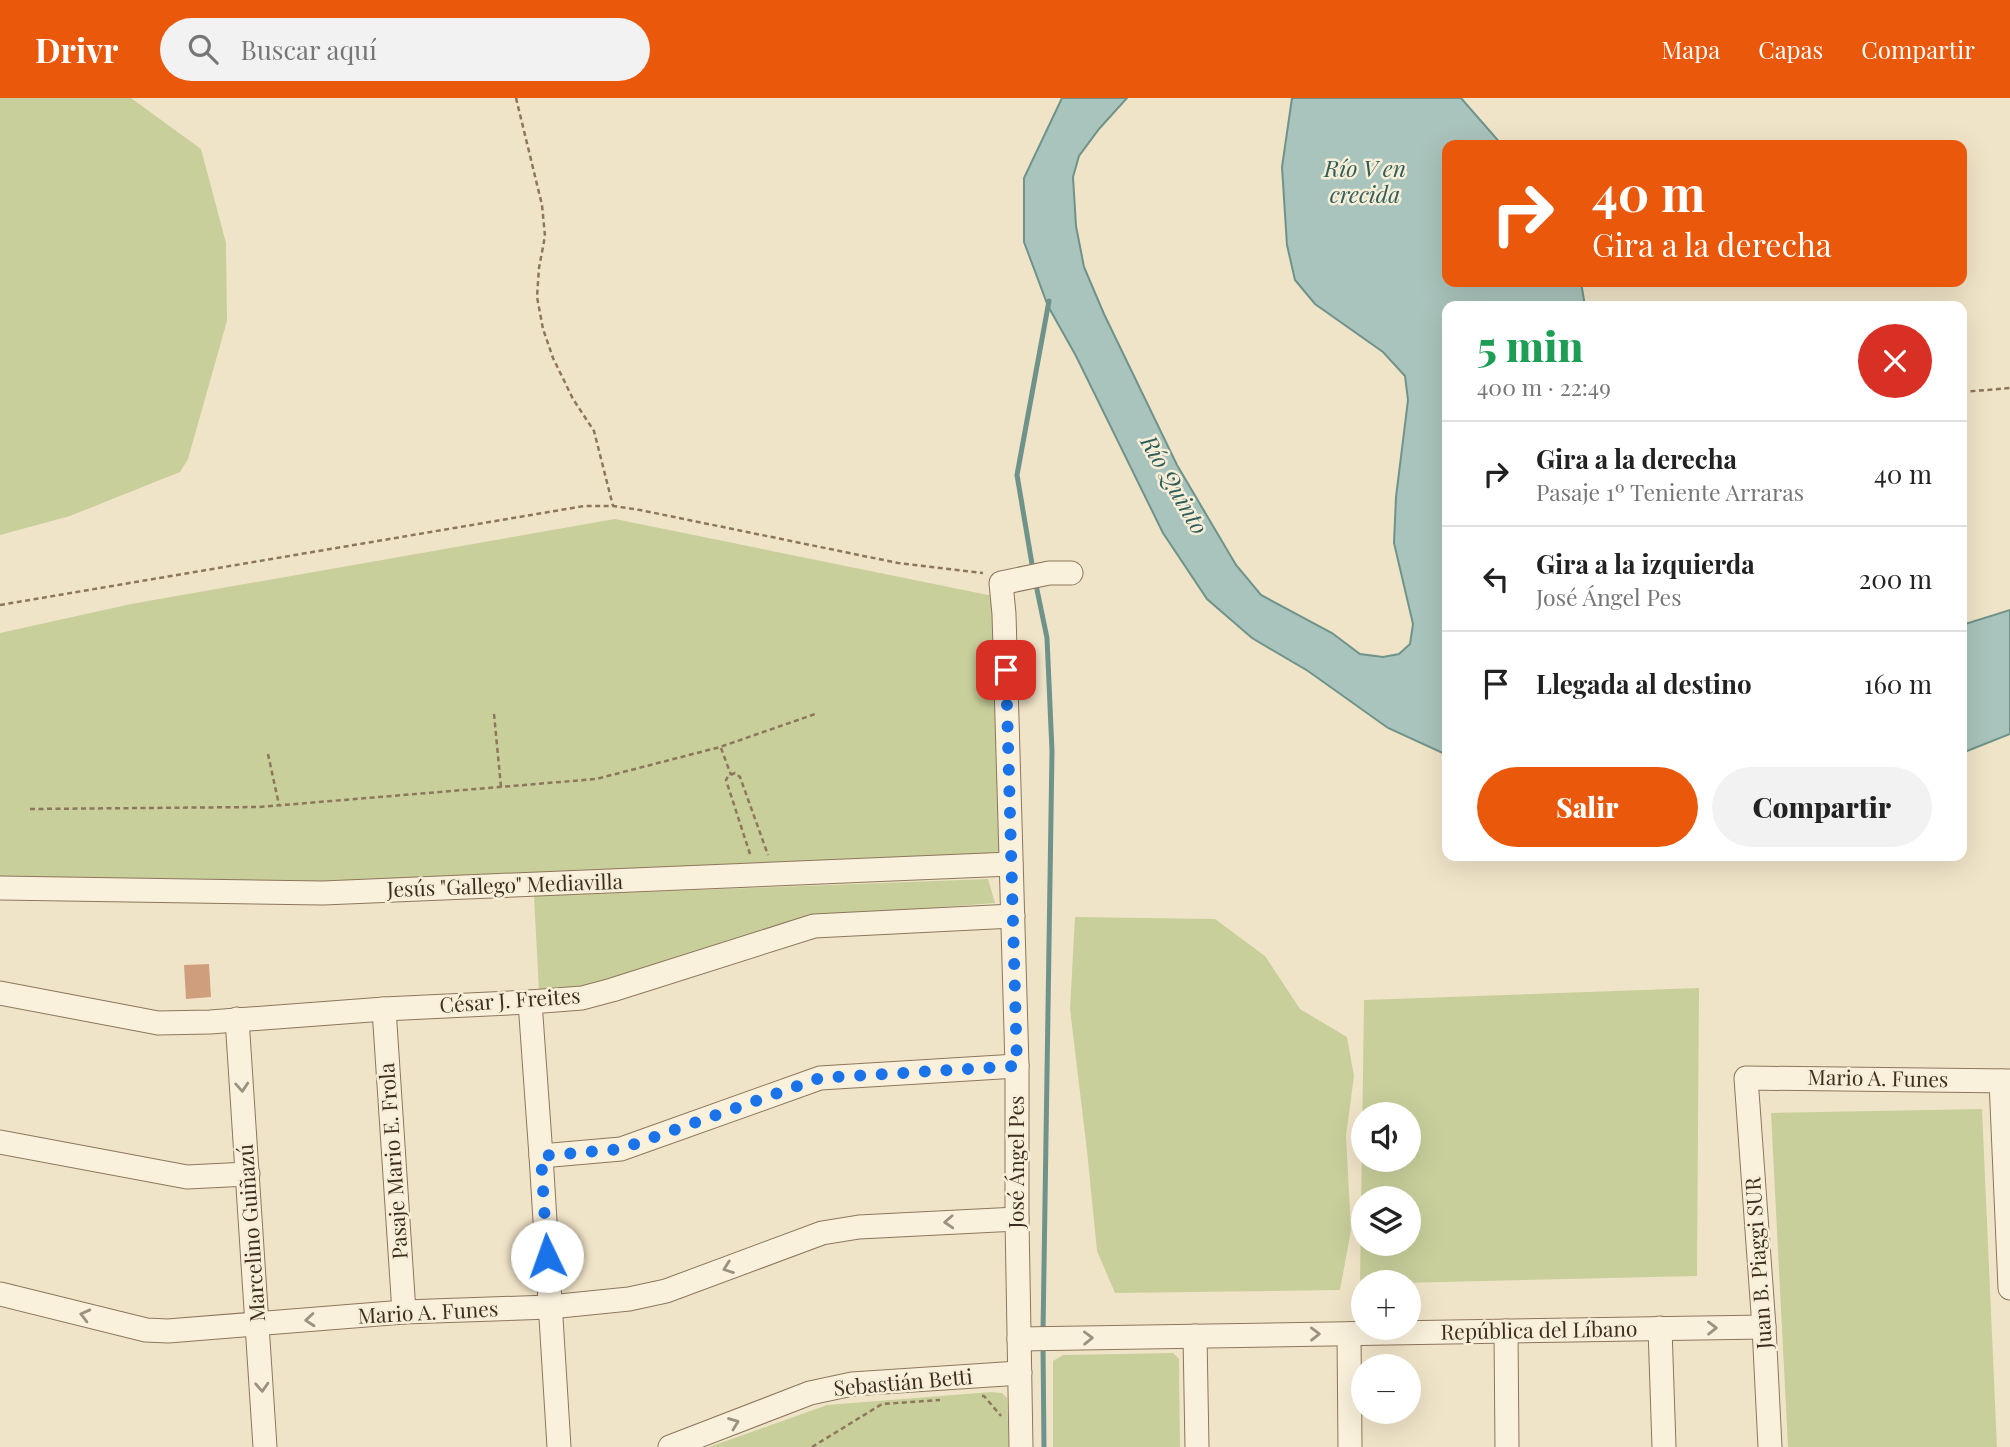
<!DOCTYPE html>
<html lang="es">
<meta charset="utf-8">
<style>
body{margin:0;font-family:"Playfair Display",serif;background:#f2f2f2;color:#222;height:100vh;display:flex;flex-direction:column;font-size:26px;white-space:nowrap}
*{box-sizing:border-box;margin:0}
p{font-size:23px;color:#767676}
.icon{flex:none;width:38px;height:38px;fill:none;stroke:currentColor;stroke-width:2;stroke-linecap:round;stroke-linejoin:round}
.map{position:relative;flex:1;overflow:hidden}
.details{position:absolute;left:1442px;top:203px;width:525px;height:560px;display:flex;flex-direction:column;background:#fff;border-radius:14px;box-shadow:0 7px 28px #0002}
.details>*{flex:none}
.banner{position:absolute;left:1442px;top:42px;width:525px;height:147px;border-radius:14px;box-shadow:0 7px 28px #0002;background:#ea580c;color:#fff;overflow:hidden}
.buttons{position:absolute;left:1351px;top:1004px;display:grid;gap:14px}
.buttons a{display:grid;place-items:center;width:70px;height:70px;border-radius:50%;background:#fff;box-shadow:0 7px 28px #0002;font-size:35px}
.pin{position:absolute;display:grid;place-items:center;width:60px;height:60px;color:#fff;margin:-30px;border-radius:14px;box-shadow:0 4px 10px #0006}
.me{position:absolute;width:77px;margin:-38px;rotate:357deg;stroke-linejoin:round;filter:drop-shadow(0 0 5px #0008)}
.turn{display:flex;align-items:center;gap:24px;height:147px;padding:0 35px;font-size:32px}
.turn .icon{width:91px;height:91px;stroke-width:2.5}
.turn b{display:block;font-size:49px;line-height:60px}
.round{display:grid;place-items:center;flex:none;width:74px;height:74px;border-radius:37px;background:#f2f2f2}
.overview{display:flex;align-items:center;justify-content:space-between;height:119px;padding:0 35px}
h1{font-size:42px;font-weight:800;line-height:52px;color:#1e9e55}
.primary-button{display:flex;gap:14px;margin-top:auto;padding:14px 35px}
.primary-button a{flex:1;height:80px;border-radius:42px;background:#ea580c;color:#fff;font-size:28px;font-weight:800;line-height:80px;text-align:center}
.primary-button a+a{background:#f2f2f2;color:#222}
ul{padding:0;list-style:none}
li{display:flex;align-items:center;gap:21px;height:105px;padding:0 35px;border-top:2px solid #e0e0e0}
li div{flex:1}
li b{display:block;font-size:26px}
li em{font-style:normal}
header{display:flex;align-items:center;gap:42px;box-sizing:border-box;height:98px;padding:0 35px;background:#ea580c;color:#fff}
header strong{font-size:33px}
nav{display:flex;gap:38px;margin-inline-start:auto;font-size:24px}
.search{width:490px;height:63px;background:#f2f2f2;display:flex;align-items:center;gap:18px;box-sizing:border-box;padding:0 24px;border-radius:38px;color:#767676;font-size:26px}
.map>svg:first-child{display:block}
.green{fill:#c9cf9b;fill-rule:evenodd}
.water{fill:#a9c4bc;stroke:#6f938a;stroke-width:2}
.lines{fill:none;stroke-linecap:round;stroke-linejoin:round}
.stream{stroke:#6f938a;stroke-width:5}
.building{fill:#cf9f7d}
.minor-casing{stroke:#8d765c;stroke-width:25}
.path{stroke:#8d765c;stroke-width:2.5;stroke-dasharray:5 3.5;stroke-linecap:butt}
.minor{stroke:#faf1dc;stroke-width:23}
.oneway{stroke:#9c907e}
.route{stroke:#1a73e8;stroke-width:12;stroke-dasharray:0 21.6}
.labels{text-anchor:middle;stroke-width:5;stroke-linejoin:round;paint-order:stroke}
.street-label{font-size:21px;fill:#3d2e20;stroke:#f7eed8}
.water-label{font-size:23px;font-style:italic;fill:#2f5d5a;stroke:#f7eed8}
</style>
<header>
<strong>Drivr</strong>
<div class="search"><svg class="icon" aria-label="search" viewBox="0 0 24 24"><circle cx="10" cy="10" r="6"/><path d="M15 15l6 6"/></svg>Buscar aquí</div>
<nav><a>Mapa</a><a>Capas</a><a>Compartir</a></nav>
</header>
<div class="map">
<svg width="2010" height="1349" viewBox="0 0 2010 1349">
<rect width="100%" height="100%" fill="#f0e4c8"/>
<g class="green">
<polygon points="0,0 131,0 201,51 226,145 227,223 188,361 180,374 70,418 0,437"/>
<polygon points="615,421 998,499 1003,753 965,758 738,770 270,785 0,780 0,535 131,506"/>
<polygon points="988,781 995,805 817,819 612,883 539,894 534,798"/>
<polygon points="1075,819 1215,821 1265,858 1300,911 1347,939 1354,978 1346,1038 1351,1132 1340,1192 1115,1195 1097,1153 1087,1053 1070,911"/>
<path d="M1699 890 1697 1178 1360 1186 1364 902ZM1363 1017H1409V1062H1363ZM1363 1101H1409V1146H1363Z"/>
<polygon points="1982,1011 1997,1349 1788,1349 1771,1015"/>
<polygon points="1173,1255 1179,1261 1180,1349 1053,1349 1053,1263 1063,1257"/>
<polygon points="991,1294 1002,1295 1007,1300 1009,1349 709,1349 827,1307"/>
</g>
<g class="water">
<polygon points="1062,0 1127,0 1099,31 1079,58 1073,79 1076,128 1084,169 1104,216 1177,367 1236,467 1261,497 1332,535 1360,556 1383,559 1399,556 1410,546 1413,526 1394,445 1396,399 1408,302 1405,278 1383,254 1315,206 1295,182 1287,147 1282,69 1292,0 1461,0 1502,47 1447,47 1447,184 1581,184 1585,208 1447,208 1447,657 1388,630 1308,573 1252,540 1207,501 1163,435 1076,258 1048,208 1024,144 1024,80"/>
<polygon points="2010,512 2010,636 1962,655 1962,527"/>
</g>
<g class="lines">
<g class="stream">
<polyline points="1033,472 1017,377 1049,203"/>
<polyline points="1035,482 1047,540 1052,653 1043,1234"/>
<polyline points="1043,1247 1044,1349"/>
</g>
</g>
<polygon class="building" points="209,866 211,899 186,901 184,867"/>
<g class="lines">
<g class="minor-casing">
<g id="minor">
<polyline points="0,790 323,795 1011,766"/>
<polyline points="0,895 158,925 210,924 384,911 530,904 582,900 612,892 814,828 1013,818"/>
<polyline points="530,904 541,1058 559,1349"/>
<polyline points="384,911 404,1214"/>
<polyline points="237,921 265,1349"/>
<polyline points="2001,983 2010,1190"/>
<polyline points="0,1044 187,1079 248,1076"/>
<polyline points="541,1058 621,1051 820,980 1017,968"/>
<polyline points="0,1196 146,1232 168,1233 404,1214 550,1209 629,1201 666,1193 822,1135 859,1129 1017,1121"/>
<polyline points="1660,1230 1664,1349"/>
<polyline points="1506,1233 1507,1349"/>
<polyline points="1349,1236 1350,1349"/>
<polyline points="1195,1238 1197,1349"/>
<polyline points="1019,1241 1764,1229"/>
<polyline points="670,1349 810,1295 852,1286 1020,1275"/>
<polyline points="1021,1349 1017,1121 1017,968 1004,516 1001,485 1049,475 1071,475"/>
<polyline points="1770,1349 1764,1229 1746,980 2010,983"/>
</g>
</g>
<g class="path">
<polyline points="516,0 542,107 545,138 539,170 537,199 543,231 553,260 573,301 594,333 613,408"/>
<polyline points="1962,294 2010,290"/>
<polyline points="0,507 584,408 613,408 640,412 898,465 983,475"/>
<polyline points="494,616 501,689"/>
<polyline points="721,650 731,677"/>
<polyline points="268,656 279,707"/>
<polyline points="30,711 259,709 596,681 720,649 818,615"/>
<polyline points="750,756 726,682 728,678 735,675 740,679 768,757"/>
<polyline points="982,1298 984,1298 1001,1318"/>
<polyline points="812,1349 882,1306 940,1302"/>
</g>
<use href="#minor" class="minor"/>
</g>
<defs><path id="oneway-chevron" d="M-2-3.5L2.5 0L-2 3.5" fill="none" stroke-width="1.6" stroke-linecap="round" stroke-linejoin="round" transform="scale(1.75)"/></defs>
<g class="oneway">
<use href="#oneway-chevron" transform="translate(242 989) rotate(86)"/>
<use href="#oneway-chevron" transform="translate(949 1124) rotate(177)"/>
<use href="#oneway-chevron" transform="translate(728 1170) rotate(160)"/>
<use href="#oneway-chevron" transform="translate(85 1217) rotate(-166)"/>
<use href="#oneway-chevron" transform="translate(310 1222) rotate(175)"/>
<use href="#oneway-chevron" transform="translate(1712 1230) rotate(-1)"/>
<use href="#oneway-chevron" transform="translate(1315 1236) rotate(-1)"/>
<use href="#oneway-chevron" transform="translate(1088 1240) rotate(-1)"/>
<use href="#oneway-chevron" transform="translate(262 1289) rotate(87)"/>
<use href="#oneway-chevron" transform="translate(734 1325) rotate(-21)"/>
</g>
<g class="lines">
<polyline class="route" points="547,1158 541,1058 621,1051 820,980 1017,968 1006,572"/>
</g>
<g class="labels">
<g class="street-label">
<text transform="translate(505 788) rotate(-2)" y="7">Jesús "Gallego" Mediavilla</text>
<text transform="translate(510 903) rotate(-4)" y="7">César J. Freites</text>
<text transform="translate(1878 981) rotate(1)" y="7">Mario A. Funes</text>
<text transform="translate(394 1063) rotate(-94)" y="7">Pasaje Mario E. Frola</text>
<text transform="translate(1017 1064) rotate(-90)" y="7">José Ángel Pes</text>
<text transform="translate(252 1135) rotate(-94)" y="7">Marcelino Guiñazú</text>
<text transform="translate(1759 1165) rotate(-94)" y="7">Juan B. Piaggi SUR</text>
<text transform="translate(428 1215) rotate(-3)" y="7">Mario A. Funes</text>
<text transform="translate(1539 1233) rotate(-1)" y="7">República del Líbano</text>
<text transform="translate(903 1285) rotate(-5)" y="7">Sebastián Betti</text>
</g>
<g class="water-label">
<text x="1365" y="79">Río V en<tspan x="1365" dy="26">crecida</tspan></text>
<text transform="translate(1174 387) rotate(60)" y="8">Río Quinto</text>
</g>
</g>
</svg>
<div class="buttons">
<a><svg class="icon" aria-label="sound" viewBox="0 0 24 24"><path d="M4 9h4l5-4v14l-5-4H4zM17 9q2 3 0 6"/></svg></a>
<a><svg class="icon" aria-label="layers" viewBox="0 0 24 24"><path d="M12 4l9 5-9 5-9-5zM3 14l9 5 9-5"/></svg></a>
<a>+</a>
<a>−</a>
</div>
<div class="pin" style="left:1006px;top:572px;background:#d93025"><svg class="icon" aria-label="arrive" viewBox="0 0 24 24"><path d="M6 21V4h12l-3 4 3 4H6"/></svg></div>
<svg class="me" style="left:547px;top:1158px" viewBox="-20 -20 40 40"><circle r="19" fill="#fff"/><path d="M0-13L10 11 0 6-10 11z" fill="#1a73e8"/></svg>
<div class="banner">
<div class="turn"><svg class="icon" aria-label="right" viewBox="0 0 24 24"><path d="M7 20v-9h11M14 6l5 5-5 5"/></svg><div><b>40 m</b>Gira a la derecha</div></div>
</div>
<section class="details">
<div class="overview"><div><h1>5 min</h1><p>400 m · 22:49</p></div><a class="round" style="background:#d93025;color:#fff"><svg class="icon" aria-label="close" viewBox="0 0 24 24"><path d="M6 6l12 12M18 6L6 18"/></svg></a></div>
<ul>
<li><svg class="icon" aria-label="right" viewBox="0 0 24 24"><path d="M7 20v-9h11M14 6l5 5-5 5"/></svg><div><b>Gira a la derecha</b><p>Pasaje 1º Teniente Arraras</p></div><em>40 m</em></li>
<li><svg class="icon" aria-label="left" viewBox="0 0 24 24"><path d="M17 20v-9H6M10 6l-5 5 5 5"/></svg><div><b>Gira a la izquierda</b><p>José Ángel Pes</p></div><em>200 m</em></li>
<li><svg class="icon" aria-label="arrive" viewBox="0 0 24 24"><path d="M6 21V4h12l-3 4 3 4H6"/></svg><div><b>Llegada al destino</b></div><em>160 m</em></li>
</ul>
<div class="primary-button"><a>Salir</a><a>Compartir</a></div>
</section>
</div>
